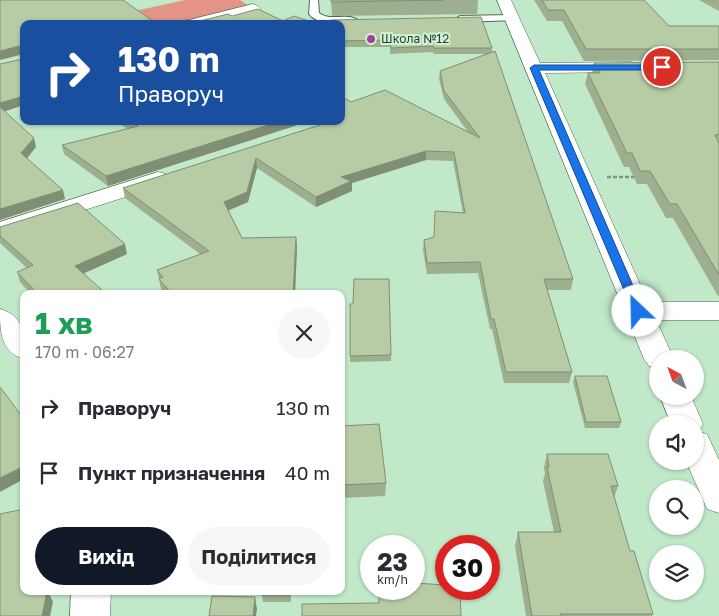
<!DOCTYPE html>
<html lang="uk">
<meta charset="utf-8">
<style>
body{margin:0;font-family:"Golos Text",sans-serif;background:#f7f7f7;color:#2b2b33;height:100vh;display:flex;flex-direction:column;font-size:19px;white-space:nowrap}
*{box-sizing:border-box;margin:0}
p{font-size:16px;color:#7c7c81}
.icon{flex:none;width:28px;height:28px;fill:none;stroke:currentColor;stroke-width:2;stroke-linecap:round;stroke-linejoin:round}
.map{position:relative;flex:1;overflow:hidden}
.panel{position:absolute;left:20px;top:290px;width:325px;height:305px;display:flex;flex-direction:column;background:#fff;border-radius:10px;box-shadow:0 1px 4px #0004}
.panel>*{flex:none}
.banner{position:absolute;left:20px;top:20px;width:325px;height:105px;border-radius:10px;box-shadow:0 1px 4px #0004;background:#1a4fa0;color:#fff;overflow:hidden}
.needle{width:32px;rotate:319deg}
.controls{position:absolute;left:649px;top:350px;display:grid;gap:10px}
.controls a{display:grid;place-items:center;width:55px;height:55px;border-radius:50%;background:#fff;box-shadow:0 1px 4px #0004;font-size:25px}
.speed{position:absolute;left:360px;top:535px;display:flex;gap:10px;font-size:25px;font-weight:700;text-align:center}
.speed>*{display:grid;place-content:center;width:65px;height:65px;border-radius:50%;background:#fff;box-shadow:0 1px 4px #0004;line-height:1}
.speed small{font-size:12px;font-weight:400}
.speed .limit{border:8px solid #d22;background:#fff;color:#111}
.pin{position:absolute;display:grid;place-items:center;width:42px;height:42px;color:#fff;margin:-21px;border:2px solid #fff;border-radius:50%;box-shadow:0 1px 5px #0007}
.me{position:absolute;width:55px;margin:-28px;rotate:336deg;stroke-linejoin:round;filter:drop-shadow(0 0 4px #0008)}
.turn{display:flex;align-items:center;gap:18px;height:105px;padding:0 15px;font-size:22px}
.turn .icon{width:65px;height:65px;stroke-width:2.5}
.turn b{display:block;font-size:35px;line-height:42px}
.round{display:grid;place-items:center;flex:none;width:52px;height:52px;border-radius:26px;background:#f7f7f7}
.overview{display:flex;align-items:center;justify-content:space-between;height:85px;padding:0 15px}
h1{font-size:30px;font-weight:700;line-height:38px;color:#1e9e55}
.primary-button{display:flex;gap:10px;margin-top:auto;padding:10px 15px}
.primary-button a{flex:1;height:58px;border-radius:30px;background:#111827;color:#fff;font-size:20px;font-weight:700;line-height:58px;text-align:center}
.primary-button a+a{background:#f7f7f7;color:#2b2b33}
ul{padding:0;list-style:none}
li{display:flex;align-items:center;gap:15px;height:65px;padding:0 15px}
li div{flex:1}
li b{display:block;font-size:19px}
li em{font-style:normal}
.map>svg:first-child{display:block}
.green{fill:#e39486}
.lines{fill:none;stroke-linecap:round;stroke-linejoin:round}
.service-casing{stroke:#4a6d52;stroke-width:2}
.minor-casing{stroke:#4a6d52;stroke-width:1}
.path{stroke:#7c9882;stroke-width:2.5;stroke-dasharray:4 2;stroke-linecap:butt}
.service{fill:#fff;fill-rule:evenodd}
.minor{fill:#fff;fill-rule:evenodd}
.wall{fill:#9daf8e}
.shaded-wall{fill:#808f74}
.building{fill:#b7cca5;stroke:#808f74}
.route{fill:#1a73e8;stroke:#114b97}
.poi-dot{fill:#a73e9f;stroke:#cef5d6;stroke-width:2}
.labels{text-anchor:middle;stroke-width:4;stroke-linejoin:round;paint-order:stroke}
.far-poi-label{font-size:12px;fill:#2d3c30;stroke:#cef5d6;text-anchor:start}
</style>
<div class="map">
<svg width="719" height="616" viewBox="0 0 719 616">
<rect width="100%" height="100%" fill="#c1e8c9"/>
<polygon class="green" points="185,0 240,0 249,6 175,24 153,24 135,11"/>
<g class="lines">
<g class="service-casing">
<g id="service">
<path d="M310 0H318L319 13C330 22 347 12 358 20 346 28 318 25 309 14Z"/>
<polygon points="513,15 516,16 516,20 460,22 455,19 460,16"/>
</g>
</g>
<g class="minor-casing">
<g id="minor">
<polygon points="497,0 511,0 540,63 630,62 636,63 639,67 636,71 630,72 545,73 648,302 719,302 719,320 656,320 674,359 658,359 658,369 649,366 644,359"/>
<polygon points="253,4 258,6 261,9 258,12 211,24 183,24 185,21"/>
<polygon points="158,172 166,174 169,179 166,184 0,237 0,222"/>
<path d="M0 309C26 316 24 337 24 359 0 352 0 331 0 309Z"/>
<polygon points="660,396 691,396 703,424 699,432 707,434 719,460 719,513 707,509 686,461 695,461 695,424 671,424"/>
<polygon points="71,591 111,591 110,616 70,616"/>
</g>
</g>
<polyline class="path" points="607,177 636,177"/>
<use href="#service" class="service"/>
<use href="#minor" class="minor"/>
</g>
<g class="wall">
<polygon points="331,0 478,0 477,14 332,16"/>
<polygon points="534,0 644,0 669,26 719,26 719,60 584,61 562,21 547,21"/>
<polygon points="699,0 719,0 719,11"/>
<polygon points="341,24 492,48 492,52 573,279 571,290 547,290 572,372 569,383 504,383 492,329 490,329 478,273 427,274 423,250 424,240 434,237 463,213 453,161 426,160 352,183 352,191 316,207 257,168 248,202 228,210 242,238 296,237 297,247 295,294 165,294 161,289 157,270 200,254 125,198 123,188 323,124 325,122 323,121 341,121 351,102 468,132 444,99 439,79 440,71 487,54 433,54 433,52 390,54 390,47 341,47"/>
<polygon points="719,62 719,296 718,296 673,218 666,218 647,184 637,184 629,167 624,167 585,84 588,73 592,73 594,63"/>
<polygon points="115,121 310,121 108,186 64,154 62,145 128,129"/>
<polygon points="0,227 127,254 84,273 103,294 31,294 20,282 17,272 27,268 0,243"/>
<polygon points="350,304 353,304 391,355 391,361 350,362"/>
<polygon points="575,376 621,422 619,428 585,428 573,382"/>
<polygon points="341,426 386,483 385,496 341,498"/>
<polygon points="547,454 618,486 614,498 630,551 653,614 652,616 526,616 515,546 518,532 554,532 543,481 545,474 544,468"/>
<polygon points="291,591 291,602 263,602 262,595"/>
</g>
<g class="shaded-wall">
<polygon points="23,45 24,54 0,60 0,51"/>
<polygon points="24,96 24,105 0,113 0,103"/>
<polygon points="281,121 310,121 108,186 106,176"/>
<polygon points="34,138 36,147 24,162 21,153"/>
<polygon points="426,151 426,160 352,183 352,191 316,207 316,197 341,177"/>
<polygon points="256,158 257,168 248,202 225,212 224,202"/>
<polygon points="63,190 65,199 0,220 0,209"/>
<polygon points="296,237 297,247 295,294 293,294"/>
<polygon points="125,244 127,254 78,276 75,266"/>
<polygon points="103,291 103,294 96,294"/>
<polygon points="24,466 24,479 0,492 0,478"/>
<polygon points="47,591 48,591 53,602 50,616 42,616"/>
<polygon points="255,597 257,609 256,616 253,616"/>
</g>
<g class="building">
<polygon points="2,0 123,0 157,24 24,24 24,96 0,103 0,64 23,59 23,45 0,51 0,1"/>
<polygon points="331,0 443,0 331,2"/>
<polygon points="542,0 644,0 669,26 719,26 719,49 586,49 564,10 548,10"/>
<polygon points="258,9 283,21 294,16 317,24 188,24 228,14 232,16"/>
<polygon points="481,17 492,48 434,48 433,46 391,48 390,40 341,41 341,24 331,24 331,20"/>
<polygon points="495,51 573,279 544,279 572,372 506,372 494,319 491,319 480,262 427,263 424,240 434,237 435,211 465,213 454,152 426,151 341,177 351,181 316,197 256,158 247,192 224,202 242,238 296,237 293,294 172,294 159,279 163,277 157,270 209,251 123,188 323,124 325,121 341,121 341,96 351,102 385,90 480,138 444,91 440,71"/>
<polygon points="719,62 719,134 715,135 719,143 719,275 677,204 670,204 650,171 640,171 632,153 627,153 588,73 600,73 594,63"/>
<polygon points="0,107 34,138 21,153 63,190 0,209"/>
<polygon points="129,121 281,121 106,176 62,145 138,126"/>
<polygon points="78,203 125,244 75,266 103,291 96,294 43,294 42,292 38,294 17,272 33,265 0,236 0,227"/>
<polygon points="354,279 389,279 391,355 350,356 350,304 353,304"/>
<polygon points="575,376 607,376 621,422 586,422"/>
<polygon points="0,387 24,419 24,466 0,478"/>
<polygon points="379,424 386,483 341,485 341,426"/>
<polygon points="547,454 608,454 618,486 611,486 630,551 634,551 653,614 560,614 561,616 532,616 518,532 561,532 547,467 549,467"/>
<polygon points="24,509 24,591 47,591 42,616 0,616 0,514"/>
<rect x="377" y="545" width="31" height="1"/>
<polygon points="414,583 446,585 446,589 460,589 461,616 302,616 302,604 379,603 379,589 414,589"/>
<rect x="262" y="591" width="28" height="4"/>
<polygon points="212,596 255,597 253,616 209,616"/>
</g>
<polygon class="route" points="534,65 662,65 666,67 662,70 539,70 644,311 642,313 638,314 633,311 530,68"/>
<circle class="poi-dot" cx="371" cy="39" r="5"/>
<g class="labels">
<g class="far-poi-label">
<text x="381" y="43">Школа №12</text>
</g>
</g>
</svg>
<div class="controls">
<a><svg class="needle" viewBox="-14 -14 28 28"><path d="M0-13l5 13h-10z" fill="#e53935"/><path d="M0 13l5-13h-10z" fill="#7c7c81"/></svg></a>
<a><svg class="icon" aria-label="sound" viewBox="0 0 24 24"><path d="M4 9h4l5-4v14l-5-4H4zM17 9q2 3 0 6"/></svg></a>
<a><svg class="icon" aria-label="search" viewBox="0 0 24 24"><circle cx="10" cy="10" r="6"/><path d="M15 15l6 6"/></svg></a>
<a><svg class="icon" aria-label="layers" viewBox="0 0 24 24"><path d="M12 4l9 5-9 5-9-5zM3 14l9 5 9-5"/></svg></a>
</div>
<div class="speed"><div>23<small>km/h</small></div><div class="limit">30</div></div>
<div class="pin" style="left:662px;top:67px;background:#d93025"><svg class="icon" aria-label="arrive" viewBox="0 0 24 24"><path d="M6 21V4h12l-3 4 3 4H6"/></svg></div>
<svg class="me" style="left:638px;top:311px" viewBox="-20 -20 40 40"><circle r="19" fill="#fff"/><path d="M0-13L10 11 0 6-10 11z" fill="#1a73e8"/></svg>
<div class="banner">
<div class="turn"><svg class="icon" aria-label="right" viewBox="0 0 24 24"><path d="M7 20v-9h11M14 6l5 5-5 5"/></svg><div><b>130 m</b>Праворуч</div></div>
</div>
<section class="panel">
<div class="overview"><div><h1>1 хв</h1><p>170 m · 06:27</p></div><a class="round"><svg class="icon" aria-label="close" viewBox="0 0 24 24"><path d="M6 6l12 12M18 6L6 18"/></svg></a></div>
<ul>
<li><svg class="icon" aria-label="right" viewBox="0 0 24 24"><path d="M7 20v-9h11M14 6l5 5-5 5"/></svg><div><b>Праворуч</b></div><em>130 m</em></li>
<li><svg class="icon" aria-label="arrive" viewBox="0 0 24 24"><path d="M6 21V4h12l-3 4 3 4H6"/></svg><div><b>Пункт призначення</b></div><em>40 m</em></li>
</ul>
<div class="primary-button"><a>Вихід</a><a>Поділитися</a></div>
</section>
</div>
